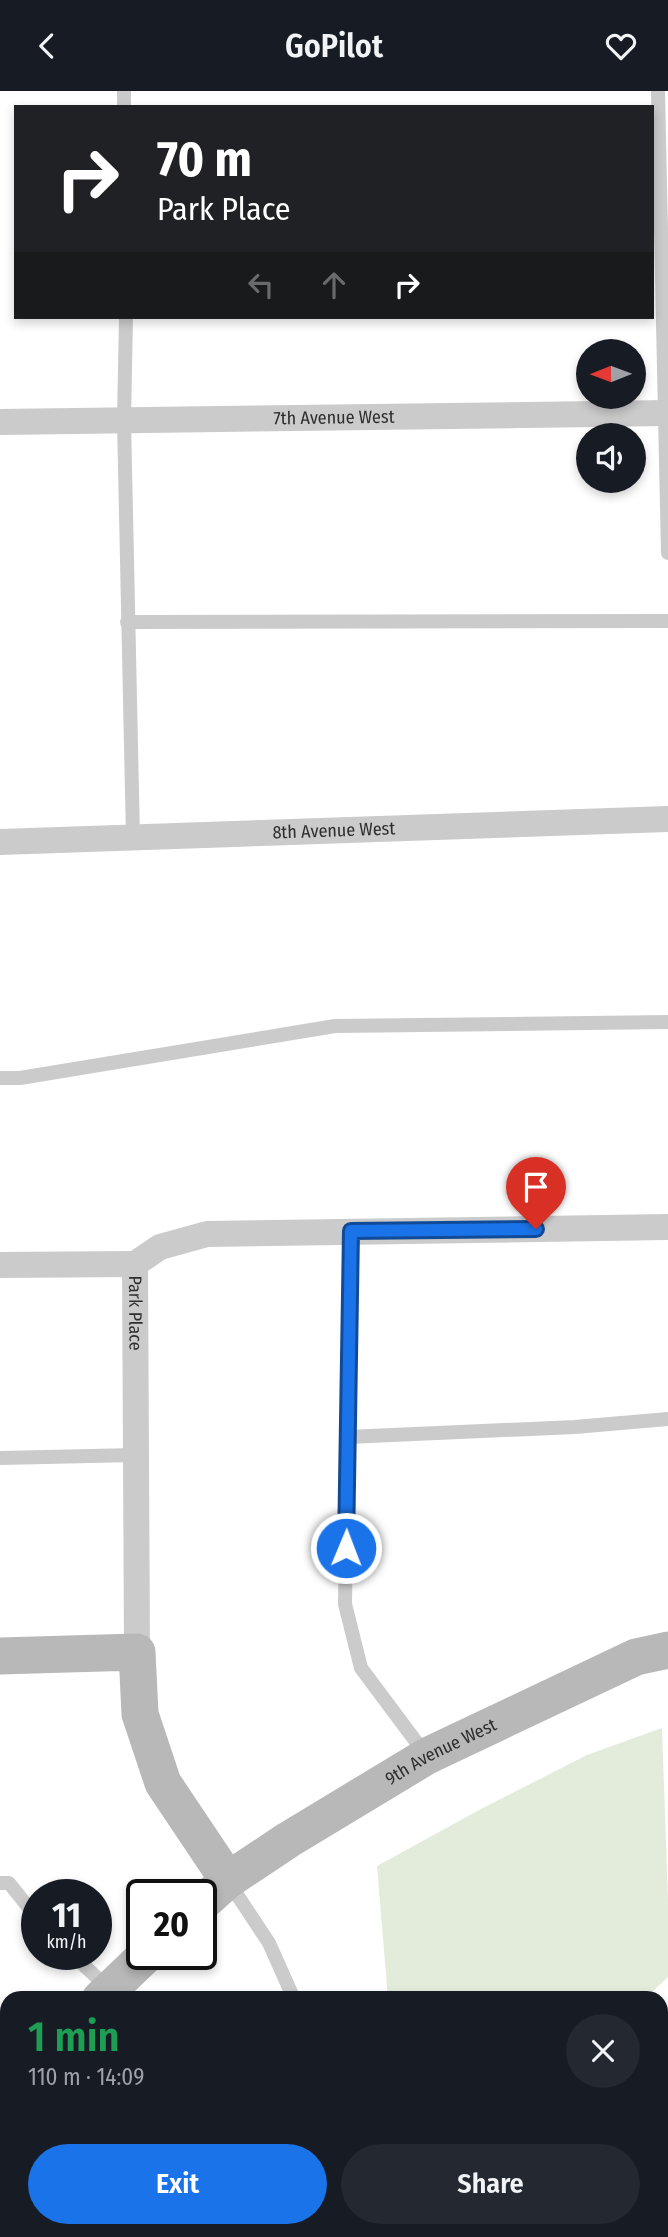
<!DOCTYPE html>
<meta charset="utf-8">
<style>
body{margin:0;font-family:"Fira Sans Condensed",sans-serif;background:#242831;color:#f1f3f6;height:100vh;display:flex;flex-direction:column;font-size:26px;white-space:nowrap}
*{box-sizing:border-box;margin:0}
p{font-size:23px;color:#9ea1a6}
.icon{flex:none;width:38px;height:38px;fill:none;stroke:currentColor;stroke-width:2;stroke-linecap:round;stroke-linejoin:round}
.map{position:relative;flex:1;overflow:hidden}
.drawer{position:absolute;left:0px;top:1900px;width:668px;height:247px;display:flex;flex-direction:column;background:#171b24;border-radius:21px 21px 0 0;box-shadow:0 4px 10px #0003}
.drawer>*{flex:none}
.hud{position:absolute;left:14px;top:14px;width:640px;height:214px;border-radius:0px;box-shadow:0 4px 10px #0003;background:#202124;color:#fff;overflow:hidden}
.needle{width:46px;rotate:269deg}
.controls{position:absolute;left:576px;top:248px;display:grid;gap:14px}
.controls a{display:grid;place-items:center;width:70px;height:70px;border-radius:50%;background:#171b24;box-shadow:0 4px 10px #0003;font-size:35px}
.speed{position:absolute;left:21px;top:1788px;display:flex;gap:14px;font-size:35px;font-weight:700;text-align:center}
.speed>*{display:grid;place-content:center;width:91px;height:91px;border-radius:50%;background:#171b24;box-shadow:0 4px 10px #0003;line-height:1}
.speed small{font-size:18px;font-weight:400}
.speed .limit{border:4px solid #111;border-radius:10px;background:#fff;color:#111}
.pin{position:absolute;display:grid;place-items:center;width:60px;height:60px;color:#fff;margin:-72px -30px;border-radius:50% 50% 50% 0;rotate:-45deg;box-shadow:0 0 7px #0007}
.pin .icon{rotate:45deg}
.me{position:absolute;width:77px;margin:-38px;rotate:1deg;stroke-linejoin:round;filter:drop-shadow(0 0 5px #0008)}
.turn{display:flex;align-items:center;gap:24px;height:147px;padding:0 28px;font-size:32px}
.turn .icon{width:91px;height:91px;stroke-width:2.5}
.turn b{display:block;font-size:49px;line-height:60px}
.lanes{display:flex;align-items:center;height:66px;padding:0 28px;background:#0003;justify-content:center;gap:35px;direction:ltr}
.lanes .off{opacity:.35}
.round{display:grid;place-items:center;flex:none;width:74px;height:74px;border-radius:37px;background:#242831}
.overview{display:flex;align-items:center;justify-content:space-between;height:119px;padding:0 28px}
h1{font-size:42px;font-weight:600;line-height:52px;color:#1e9e55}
.primary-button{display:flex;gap:14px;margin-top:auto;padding:14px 28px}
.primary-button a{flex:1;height:80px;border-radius:42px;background:#1a73e8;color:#fff;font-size:28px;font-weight:600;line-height:80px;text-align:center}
.primary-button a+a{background:#242831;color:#f1f3f6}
header{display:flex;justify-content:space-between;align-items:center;height:91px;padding:0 28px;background:#171b24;font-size:32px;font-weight:600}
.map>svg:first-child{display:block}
.green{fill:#e3ecda}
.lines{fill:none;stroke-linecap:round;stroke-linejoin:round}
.lane{stroke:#cbcbcb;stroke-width:14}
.street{stroke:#cbcbcb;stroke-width:26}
.secondary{stroke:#b8b8b8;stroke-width:37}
.route-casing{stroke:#114b97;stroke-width:18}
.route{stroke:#1a73e8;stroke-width:12}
.labels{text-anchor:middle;stroke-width:7;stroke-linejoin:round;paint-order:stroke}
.street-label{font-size:18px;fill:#2e2e2e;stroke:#fff}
</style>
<header><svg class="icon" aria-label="back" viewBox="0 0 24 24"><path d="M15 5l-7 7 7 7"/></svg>GoPilot<svg class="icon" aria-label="heart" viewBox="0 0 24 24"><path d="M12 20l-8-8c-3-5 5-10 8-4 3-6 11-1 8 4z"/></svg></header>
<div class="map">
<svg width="668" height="2146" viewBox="0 0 668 2146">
<rect width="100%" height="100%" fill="#fff"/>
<g class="green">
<polygon points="662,1637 668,1809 668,1886 652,1901 527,1908 388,1907 377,1775 481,1718 587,1664"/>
<polygon points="668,1964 668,2146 499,2146 499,2140 662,2140 662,1965"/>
</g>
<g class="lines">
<g class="lane">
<polyline points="124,0 124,16"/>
<polyline points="658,0 668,462"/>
<polyline points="126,226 124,330 133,747"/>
<polyline points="127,531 668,530"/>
<polyline points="0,987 20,987 335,935 668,931"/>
<polyline points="351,1140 345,1513 361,1577 426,1664"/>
<polyline points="348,1346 575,1336 668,1328"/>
<polyline points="0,1367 136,1364"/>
<polyline points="228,1790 269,1852 294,1908"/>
<polyline points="0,1792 9,1792 37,1827"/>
<polyline points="73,1864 109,1898"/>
<polyline points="0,2115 7,2120"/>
<polyline points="35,2140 43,2146"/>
<polyline points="321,2140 321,2146"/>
</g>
<g class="street">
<path id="s1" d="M0 331 668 322"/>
<path id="s2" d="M0 751 668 728"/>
<polyline points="135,1173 160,1156 207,1143 668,1136"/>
<path id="s3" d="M135 1173 137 1561"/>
<polyline points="0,1174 135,1173"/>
</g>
<g class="secondary">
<polyline points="0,1565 137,1561 140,1623 163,1692 228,1789"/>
<path id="s4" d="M201 1813 228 1789 288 1749 427 1665 636 1566 668 1559"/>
<polyline points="100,1908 146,1864"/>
<polyline points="0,2027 7,2019"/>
</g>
</g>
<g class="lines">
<g class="route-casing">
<polyline id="route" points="346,1457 351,1140 536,1138"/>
</g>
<use href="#route" class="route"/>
</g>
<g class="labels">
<g class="street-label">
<text dy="6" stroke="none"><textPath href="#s1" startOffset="334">7th Avenue West</textPath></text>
<text dy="6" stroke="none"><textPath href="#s2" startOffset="334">8th Avenue West</textPath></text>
<text dy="6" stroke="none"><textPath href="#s3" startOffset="49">Park Place</textPath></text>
<text dy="6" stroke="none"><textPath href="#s4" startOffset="285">9th Avenue West</textPath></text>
</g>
</g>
</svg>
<div class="controls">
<a><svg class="needle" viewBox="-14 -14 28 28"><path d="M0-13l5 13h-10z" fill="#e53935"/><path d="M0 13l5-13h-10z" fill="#9ea1a6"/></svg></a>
<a><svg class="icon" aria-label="sound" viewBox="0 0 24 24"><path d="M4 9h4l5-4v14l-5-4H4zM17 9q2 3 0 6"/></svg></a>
</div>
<div class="speed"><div>11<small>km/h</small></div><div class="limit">20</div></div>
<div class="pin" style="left:536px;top:1138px;background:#d93025"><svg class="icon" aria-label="arrive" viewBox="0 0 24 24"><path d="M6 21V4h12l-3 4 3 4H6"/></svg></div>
<svg class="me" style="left:346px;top:1457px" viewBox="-20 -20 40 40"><circle r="17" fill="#1a73e8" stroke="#fff" stroke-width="3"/><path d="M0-11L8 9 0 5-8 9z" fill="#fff"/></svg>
<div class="hud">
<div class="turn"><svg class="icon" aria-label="right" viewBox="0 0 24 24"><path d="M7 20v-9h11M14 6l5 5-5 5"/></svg><div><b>70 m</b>Park Place</div></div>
<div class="lanes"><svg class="icon off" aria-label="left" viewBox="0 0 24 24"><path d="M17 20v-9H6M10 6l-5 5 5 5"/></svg><svg class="icon off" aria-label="ahead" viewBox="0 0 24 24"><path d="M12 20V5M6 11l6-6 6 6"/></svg><svg class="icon" aria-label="right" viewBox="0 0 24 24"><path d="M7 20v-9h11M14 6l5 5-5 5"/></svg></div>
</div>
<section class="drawer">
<div class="overview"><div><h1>1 min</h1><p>110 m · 14:09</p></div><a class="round"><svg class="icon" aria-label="close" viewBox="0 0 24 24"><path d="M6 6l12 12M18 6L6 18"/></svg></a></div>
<div class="primary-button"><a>Exit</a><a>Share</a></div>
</section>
</div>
